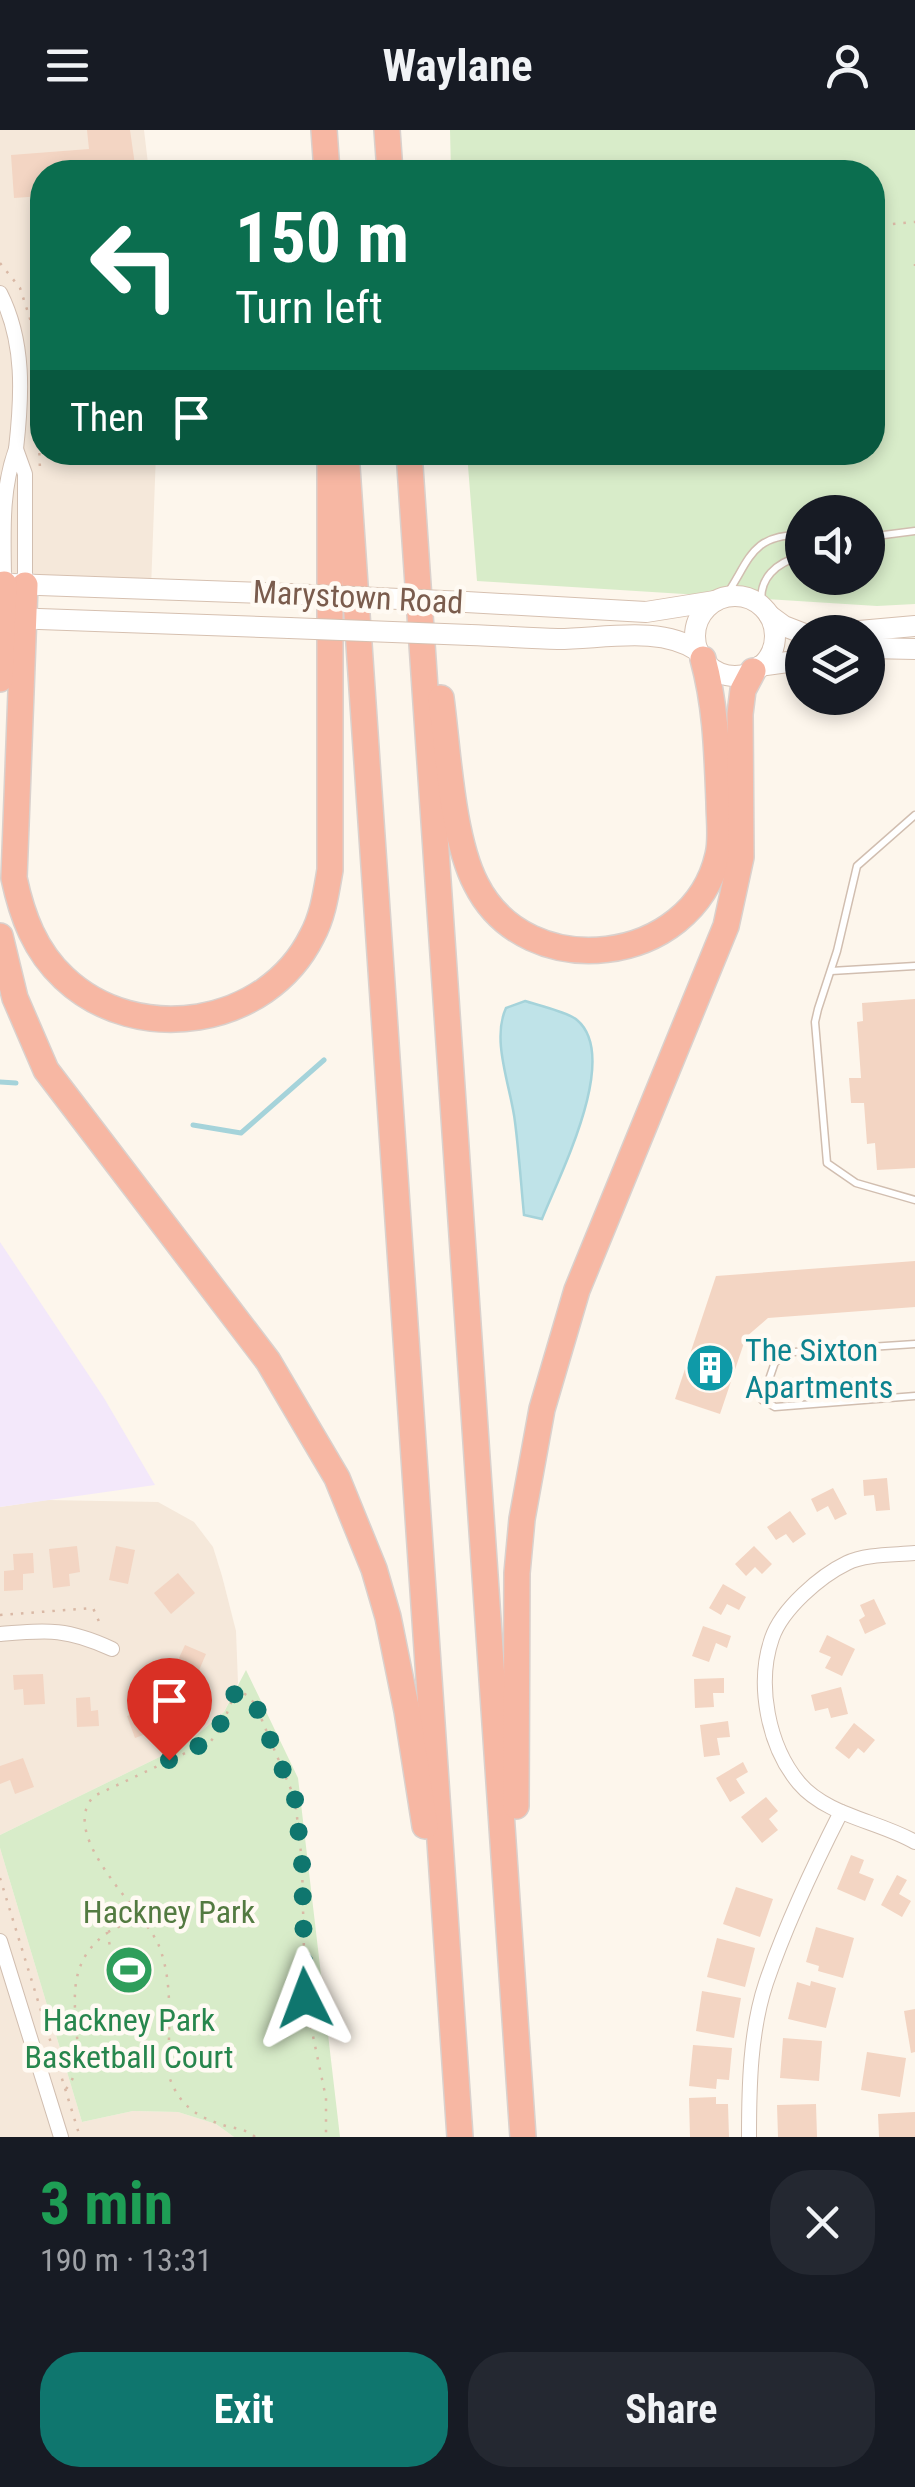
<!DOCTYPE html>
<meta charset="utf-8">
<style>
body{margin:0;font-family:"Roboto Condensed",sans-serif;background:#242831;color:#f1f3f6;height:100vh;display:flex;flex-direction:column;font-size:38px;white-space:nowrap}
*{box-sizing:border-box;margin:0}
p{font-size:32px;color:#9ea1a6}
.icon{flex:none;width:55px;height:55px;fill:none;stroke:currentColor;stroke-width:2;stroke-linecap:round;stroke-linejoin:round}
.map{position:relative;height:2007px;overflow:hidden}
.panel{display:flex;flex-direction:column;background:#171b24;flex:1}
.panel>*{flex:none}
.banner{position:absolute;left:30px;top:30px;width:855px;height:305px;border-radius:40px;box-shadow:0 5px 15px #0003;background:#0b6e4f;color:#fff;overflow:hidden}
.buttons{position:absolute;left:785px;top:365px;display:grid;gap:20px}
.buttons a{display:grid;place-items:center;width:100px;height:100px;border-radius:50%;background:#171b24;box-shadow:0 5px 15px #0003;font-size:50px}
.pin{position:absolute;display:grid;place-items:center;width:85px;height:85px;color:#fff;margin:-102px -42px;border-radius:50% 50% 50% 0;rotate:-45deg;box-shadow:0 0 10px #0007}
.pin .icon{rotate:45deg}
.me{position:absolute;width:110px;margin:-55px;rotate:357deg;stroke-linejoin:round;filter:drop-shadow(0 0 8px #0008)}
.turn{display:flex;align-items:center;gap:35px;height:210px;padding:0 40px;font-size:45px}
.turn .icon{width:130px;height:130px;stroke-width:2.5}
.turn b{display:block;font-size:70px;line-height:85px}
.then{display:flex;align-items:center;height:95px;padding:0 40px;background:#0003;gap:20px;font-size:38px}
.round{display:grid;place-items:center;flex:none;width:105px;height:105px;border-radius:40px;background:#242831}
.overview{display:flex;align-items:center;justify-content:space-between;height:170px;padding:0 40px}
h1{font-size:60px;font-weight:700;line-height:75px;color:#1e9e55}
.cta{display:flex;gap:20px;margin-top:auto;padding:20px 40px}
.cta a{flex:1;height:115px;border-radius:40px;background:#0f766e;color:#fff;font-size:40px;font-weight:700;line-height:115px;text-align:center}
.cta a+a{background:#242831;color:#f1f3f6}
header{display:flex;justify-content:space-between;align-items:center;height:130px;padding:0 40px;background:#171b24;font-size:45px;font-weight:700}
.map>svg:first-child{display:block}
.residential{fill:#f5e8da}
.education{fill:#f3e8fa}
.green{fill:#d8ecc9;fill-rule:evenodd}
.water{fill:#bfe3e8;stroke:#a5d3da;stroke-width:2.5}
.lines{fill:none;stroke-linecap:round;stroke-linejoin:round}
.stream{stroke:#a5d3da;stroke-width:5}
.building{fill:#f3d5c3}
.service-casing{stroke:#d1beb0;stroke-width:9}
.minor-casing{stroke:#d1beb0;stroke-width:16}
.secondary-casing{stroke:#d6c0b0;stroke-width:22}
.motorway-casing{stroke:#dad1cd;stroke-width:28}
.path{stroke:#d9b8a5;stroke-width:2.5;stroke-dasharray:2.5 8;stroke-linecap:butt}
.service{stroke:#fff;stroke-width:6}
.minor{stroke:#fff;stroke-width:14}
.secondary{stroke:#fff;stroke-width:20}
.motorway{stroke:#f7b7a3;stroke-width:25}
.secondary-bridge-casing{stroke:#d6c0b0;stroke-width:22;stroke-linecap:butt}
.secondary-bridge{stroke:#fff;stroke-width:20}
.route{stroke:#0f766e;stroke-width:18;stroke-dasharray:0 32.4}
.labels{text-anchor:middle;stroke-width:9;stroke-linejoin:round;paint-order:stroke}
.street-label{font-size:32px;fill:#7a5c4d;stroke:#fffaf3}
.culture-label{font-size:32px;fill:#0d838f;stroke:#fffaf3;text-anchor:start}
.park-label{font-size:32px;fill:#537a41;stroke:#fffaf3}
.leisure-label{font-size:32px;fill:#27864d;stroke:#fffaf3}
</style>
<header><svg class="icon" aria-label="menu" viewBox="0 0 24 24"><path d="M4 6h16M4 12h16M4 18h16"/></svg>Waylane<svg class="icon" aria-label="person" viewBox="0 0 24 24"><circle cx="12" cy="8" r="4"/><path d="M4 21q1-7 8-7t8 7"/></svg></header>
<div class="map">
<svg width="915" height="2007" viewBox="0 0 915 2007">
<rect width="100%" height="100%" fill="#fdf6ec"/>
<g class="residential">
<polygon points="0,0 144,0 149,42 42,42 42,322 156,323 151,459 0,454"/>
<polygon points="47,1370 158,1372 194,1392 213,1417 222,1446 236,1501 238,1553 224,1582 186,1614 0,1705 0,1377"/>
<polygon points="0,1718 82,1992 133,1981 178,1982 216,1994 234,2007 0,2007"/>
</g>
<polygon class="education" points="0,1112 104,1268 155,1355 0,1377"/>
<g class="green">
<path d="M450 0H915V474L877 476 477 451 467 323 872 322V42H451ZM802 382H868V448H802Z"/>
<polygon points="246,1540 298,1648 340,2007 234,2007 216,1994 178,1982 133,1981 82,1992 0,1718 0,1705 186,1614 224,1582"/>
</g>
<path class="water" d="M525 871C537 875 568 882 577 890 621 927 559 1046 542 1089L524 1085C521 1054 519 1023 515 992 511 957 491 911 506 878Z"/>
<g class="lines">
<g class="stream">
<polyline points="0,952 16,953"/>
<polyline points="193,995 241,1003 324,930"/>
</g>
</g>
<g class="building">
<polygon points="87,0 130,0 136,42 42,42 42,66 14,68 11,25 89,19"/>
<polygon points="915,869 915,1038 877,1040 875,1013 867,1014 864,973 851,973 849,948 861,948 857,892 863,891 862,873"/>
<polygon points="915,1131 915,1177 768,1188 746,1207 720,1284 675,1269 716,1146"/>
<polygon points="887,1348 890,1380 876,1381 874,1365 864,1366 863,1350"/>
<polygon points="833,1358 847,1384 835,1390 828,1376 817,1382 811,1369"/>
<polygon points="790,1381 806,1404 793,1413 786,1404 776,1410 767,1397"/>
<polygon points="77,1416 80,1442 69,1444 70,1456 53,1458 49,1419"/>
<polygon points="116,1416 135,1420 128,1454 109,1450"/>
<polygon points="754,1416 772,1434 762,1444 755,1437 746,1446 735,1434"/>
<polygon points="33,1423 34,1443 23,1444 23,1460 4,1461 4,1441 14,1440 13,1424"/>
<polygon points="178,1443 195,1463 171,1484 154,1463"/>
<polygon points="723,1454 746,1467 739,1480 727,1474 721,1485 709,1478"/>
<polygon points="874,1469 886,1494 865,1504 859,1490 865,1486 860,1475"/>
<polygon points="703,1496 731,1506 727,1518 716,1513 709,1532 692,1526"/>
<polygon points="827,1505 855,1519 842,1546 825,1538 831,1527 819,1522"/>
<polygon points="185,1515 206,1524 194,1552 189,1550 184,1560 168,1552"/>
<polygon points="43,1544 45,1574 24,1575 23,1559 14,1560 13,1545"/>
<polygon points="724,1548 724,1563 713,1563 714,1577 695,1578 694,1549"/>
<polygon points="841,1557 848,1584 831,1588 828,1578 815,1581 811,1565"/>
<polygon points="150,1566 162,1598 135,1608 127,1586 140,1581 136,1572"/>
<polygon points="90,1567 91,1581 98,1580 99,1596 77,1597 76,1568"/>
<polygon points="728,1591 730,1607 717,1608 720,1625 704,1627 700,1595"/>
<polygon points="854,1593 875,1610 864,1623 858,1618 849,1629 835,1618"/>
<polygon points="23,1628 34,1657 15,1664 10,1650 0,1654 0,1636"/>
<polygon points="743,1632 748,1642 736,1649 745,1663 730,1672 716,1648"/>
<polygon points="766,1667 778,1681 769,1689 778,1700 762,1713 741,1687"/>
<polygon points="851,1725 864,1730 859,1743 874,1749 865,1771 837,1759"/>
<polygon points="897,1745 907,1750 899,1764 911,1771 902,1787 881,1775"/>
<polygon points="736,1757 773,1769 760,1807 723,1794"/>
<polygon points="816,1797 854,1808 843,1848 818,1841 819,1836 806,1832"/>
<polygon points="717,1808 755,1818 745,1857 707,1847"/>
<polygon points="811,1851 836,1858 826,1898 788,1889 797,1852 810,1856"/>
<polygon points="702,1861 741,1868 734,1908 696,1901"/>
<polygon points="915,1879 915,1922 911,1923 904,1881"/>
<polygon points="783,1908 822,1911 819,1951 780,1948"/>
<polygon points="693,1915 732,1918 729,1950 717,1949 716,1959 689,1956"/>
<polygon points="867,1922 906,1928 900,1967 861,1960"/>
<polygon points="716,1967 716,1974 728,1974 729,2007 690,2007 689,1968"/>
<polygon points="816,1974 817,2007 778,2007 777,1975"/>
<polygon points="915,1982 915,2007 879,2007 878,1984"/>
</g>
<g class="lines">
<g class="service-casing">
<g id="service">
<polyline points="868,407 915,401"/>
<path d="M725 467C750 431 750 404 802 405"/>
<path d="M762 477C757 448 777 432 802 426"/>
<polyline points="915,685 857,736 837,821 818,879 815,892 827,1033 856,1053 915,1070"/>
<polyline points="831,841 915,836"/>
<polyline points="915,1214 794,1222 775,1232 762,1270 775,1277 915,1266"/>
</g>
</g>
<g class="minor-casing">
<g id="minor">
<path d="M0 163C25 212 22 266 16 319"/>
<path d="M4 454C4 408 0 363 16 319L25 344V455"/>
<path d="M915 1423C894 1425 865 1424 847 1433 820 1446 782 1479 772 1508 756 1554 768 1616 799 1653 827 1686 879 1691 915 1712"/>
<path d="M0 1504C48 1500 67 1498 112 1519"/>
<polyline points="0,1811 61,2007"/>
<path d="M749 2007C749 1957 750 1901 766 1853 786 1794 813 1737 841 1682"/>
</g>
</g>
<g class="secondary-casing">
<g id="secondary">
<polyline points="11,454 289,464"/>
<circle cx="735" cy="506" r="40"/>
<polyline points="466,472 646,482 715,471"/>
<polyline points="769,485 784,496 802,503"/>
<polyline points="11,488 289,498"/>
<polyline points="848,502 915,496"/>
<path d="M470 505C499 506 528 508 558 509 602 509 660 495 698 521"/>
<polyline points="868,518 915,519"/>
<polyline points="760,536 802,530"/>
</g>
</g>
<g class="motorway-casing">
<g id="motorway">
<polyline points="324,0 327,42"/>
<polyline points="387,0 390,42"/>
<polyline points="346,322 460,2007"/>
<polyline points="409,322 523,2007"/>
<path d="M25 455 14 748C22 786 35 821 64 848 137 917 267 897 312 806 323 786 326 763 330 740V322"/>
<polyline points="0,549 4,454"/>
<path d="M441 568C448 621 452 708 476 754 527 856 693 836 718 725 722 709 719 689 719 672 717 623 716 576 703 529"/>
<polyline points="0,806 15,868 46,940 268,1231 337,1348 374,1439 388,1487 407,1581 425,1696"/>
<polyline points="516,1676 517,1443 522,1389 542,1279 577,1160 726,796 741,727 740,584 743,560 753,541"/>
</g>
</g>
<g class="path">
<polyline points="872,96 915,92"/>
<polyline points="0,133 20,158 35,204 40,340"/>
<polyline points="915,134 915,136"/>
<polyline points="0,1485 93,1478 101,1496"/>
<polyline points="0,1748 80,2007"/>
<polyline points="108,1802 137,1788"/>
<path d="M66 1959C99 1920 44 1848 107 1803L110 1816"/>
<path d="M255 2007C246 1999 238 1999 226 1996 197 1987 179 1976 169 1946 167 1905 175 1856 159 1816 145 1781 56 1706 94 1666L211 1611 221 1598 235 1563C246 1561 250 1568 256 1576L295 1669 302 1732 305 1868 326 1968V2007"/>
</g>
<use href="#service" class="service"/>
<use href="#minor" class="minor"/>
<use href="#secondary" class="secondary"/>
<use href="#motorway" class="motorway"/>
<g class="secondary-bridge-casing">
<g id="secondary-bridge">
<polyline points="289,464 466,472"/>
<polyline points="289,498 470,505"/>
</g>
</g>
<use href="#secondary-bridge" class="secondary-bridge"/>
</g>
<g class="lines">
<path class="route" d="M169 1630C217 1608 213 1611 235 1563L247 1564 256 1576 295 1669 302 1732 305 1868"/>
</g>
<defs>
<g id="building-disc" transform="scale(2.5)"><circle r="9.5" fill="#0f9aa8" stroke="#fffaf3"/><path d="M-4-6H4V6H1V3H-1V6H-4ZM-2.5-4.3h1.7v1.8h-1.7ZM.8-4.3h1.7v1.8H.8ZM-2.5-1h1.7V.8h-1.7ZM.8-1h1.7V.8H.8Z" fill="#fff"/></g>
<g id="stadium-disc" transform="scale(2.5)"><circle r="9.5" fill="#2e9e5b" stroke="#fffaf3"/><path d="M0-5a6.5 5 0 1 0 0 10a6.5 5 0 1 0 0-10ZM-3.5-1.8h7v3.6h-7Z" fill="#fff"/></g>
</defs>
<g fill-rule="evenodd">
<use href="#building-disc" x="710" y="1238"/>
<use href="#stadium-disc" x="129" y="1840"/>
</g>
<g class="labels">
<g class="street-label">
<text transform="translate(358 467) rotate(3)" y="11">Marystown Road</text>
</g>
<g class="culture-label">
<text x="745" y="1231">The Sixton<tspan x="745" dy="37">Apartments</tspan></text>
</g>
<g class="park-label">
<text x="169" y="1793">Hackney Park</text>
</g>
<g class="leisure-label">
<text x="129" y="1901">Hackney Park<tspan x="129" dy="37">Basketball Court</tspan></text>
</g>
</g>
</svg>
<div class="buttons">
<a><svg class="icon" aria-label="sound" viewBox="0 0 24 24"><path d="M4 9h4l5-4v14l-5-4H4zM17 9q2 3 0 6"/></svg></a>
<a><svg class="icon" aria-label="layers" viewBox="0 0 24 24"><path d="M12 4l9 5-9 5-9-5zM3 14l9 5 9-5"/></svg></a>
</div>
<div class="pin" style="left:169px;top:1630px;background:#d93025"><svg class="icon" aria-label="arrive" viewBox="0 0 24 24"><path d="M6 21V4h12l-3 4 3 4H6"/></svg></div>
<svg class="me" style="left:305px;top:1868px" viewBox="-20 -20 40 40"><path d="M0-17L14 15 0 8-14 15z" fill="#0f766e" stroke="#fff" stroke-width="4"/></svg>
<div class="banner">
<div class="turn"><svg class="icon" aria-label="left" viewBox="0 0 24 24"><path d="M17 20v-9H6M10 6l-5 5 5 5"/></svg><div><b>150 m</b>Turn left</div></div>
<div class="then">Then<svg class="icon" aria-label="arrive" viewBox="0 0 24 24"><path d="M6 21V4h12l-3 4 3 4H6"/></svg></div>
</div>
</div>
<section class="panel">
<div class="overview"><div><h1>3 min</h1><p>190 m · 13:31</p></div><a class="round"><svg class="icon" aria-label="close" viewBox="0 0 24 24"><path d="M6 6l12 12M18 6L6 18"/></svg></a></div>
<div class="cta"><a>Exit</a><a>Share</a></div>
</section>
